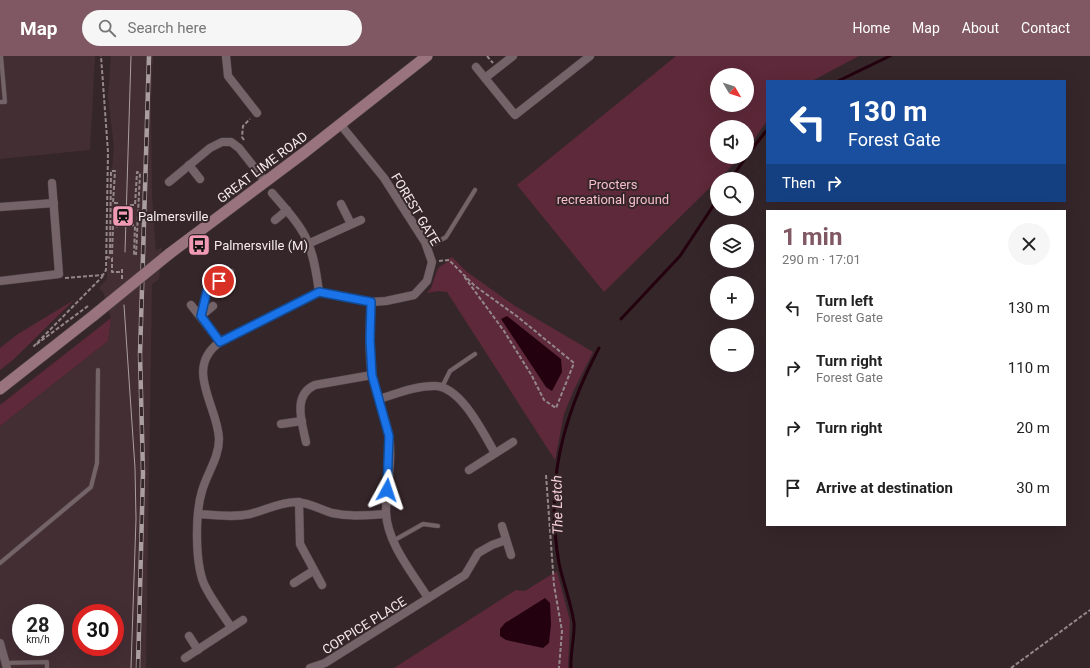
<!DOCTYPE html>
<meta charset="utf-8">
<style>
body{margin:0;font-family:Roboto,sans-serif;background:#f6f6f6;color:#222;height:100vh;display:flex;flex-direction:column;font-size:15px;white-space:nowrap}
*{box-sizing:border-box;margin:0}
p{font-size:13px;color:#767676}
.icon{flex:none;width:22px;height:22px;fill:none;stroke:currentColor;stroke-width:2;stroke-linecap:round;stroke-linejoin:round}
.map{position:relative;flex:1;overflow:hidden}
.panel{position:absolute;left:766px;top:154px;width:300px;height:316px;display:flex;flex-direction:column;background:#fff;border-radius:0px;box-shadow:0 4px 16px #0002}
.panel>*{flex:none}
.hud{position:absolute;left:766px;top:24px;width:300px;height:122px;border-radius:0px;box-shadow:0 4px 16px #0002;background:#1a4fa0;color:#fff;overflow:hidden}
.needle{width:26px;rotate:129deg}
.tools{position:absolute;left:710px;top:12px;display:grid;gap:8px}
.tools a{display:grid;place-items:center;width:44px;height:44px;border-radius:50%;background:#fff;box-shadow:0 4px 16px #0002;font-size:20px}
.speed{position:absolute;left:12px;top:548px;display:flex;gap:8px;font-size:20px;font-weight:700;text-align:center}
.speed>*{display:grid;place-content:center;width:52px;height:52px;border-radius:50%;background:#fff;box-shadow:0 4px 16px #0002;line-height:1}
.speed small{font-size:10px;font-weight:400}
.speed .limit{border:6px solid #d22;background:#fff;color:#111}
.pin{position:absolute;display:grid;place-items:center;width:34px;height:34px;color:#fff;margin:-17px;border:2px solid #fff;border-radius:50%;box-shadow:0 1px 4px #0007}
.me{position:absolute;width:44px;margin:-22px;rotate:5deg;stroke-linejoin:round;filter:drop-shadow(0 0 3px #0008)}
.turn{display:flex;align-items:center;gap:14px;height:84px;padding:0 16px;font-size:18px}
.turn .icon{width:52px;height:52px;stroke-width:2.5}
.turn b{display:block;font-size:28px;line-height:34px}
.then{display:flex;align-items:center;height:38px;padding:0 16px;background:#0003;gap:8px;font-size:15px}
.round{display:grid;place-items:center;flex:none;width:42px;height:42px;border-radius:21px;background:#f6f6f6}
.head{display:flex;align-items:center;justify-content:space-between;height:68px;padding:0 16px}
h1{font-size:24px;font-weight:700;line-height:30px;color:#7f5863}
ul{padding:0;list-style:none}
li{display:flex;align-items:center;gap:12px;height:60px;padding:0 16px}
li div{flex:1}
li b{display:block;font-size:15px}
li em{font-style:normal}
header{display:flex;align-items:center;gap:24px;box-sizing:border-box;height:56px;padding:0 20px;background:#7f5863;color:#fff}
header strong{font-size:19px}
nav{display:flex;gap:22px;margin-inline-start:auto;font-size:14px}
.search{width:280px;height:36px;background:#f6f6f6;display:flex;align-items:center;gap:10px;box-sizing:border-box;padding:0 14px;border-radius:22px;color:#767676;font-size:15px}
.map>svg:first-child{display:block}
.built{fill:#432e34;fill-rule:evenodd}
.green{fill:#5e293a;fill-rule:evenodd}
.water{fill:#24010e}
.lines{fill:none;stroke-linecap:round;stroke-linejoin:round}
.stream{stroke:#24010e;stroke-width:3}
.service-casing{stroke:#504447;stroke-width:5}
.minor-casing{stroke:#504447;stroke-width:9}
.secondary-casing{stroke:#504447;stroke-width:12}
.path{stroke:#94878a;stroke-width:2;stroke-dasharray:4 2;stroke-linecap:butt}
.service{stroke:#746368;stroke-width:4}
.minor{stroke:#746368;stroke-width:8}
.secondary{stroke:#99747e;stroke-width:11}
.tram{stroke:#aa9ea1;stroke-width:1}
.rail-casing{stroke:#aa9ea1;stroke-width:4.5}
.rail{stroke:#35262a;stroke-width:3;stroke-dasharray:9;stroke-linecap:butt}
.secondary-bridge-casing{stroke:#504447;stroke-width:12;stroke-linecap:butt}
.secondary-bridge{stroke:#99747e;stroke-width:11}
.route-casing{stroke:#114b97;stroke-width:10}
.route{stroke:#1a73e8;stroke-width:7}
.labels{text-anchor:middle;stroke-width:4;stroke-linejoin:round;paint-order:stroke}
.street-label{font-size:13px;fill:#f5ebed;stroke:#35262a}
.park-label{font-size:13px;fill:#f7becd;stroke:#35262a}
.poi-label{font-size:13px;fill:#f5ebed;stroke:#35262a;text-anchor:start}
.water-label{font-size:14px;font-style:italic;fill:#f7d0da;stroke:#35262a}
</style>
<header>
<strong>Map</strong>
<div class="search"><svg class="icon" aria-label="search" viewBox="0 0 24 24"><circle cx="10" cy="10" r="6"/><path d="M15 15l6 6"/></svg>Search here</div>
<nav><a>Home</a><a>Map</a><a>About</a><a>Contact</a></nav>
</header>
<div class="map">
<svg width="1090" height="612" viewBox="0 0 1090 612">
<rect width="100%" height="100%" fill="#35262a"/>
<g class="built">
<polygon points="0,0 95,0 90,94 0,103"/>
<path d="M111 0H153L151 46 152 140 156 195 162 191 159 223 152 228 146 612H0V370L108 285 111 262 103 236 99 232 107 223 110 113 112 112 114 91 108 41ZM21 557H55V591H21ZM81 557H115V591H81Z"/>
</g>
<g class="green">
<path d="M676 0H859L812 25H767V65L747 93V71H717V101H741L604 236 517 129ZM717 19H747V49H717Z"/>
<polygon points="452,201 467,216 515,250 593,296 573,336 564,358 555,404 447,236 438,235 427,237 431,232 438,212 449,205 448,203"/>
<polygon points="74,244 13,304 0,314 0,292 18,278"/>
<polygon points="111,262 108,285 0,370 0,349"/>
<polygon points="557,515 570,565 568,612 394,612 516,534 525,535"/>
</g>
<g class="water">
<polygon points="507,260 561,303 562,316 552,335 546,331 501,263"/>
<polygon points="545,542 550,547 551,568 549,587 543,592 506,584 500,580 500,573 505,567"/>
</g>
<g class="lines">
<g class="stream">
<polyline points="838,25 890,0"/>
<polyline points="747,99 767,74"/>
<polyline points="731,123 746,101"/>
<polyline points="621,263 680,200 717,144"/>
<path d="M571 612C570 597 575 580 574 567 571 546 563 527 559 507 545 428 562 362 599 292"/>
</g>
<g class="service-casing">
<g id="service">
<polyline points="0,46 5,46 1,0"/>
<polyline points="428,192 446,181 475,134"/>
<polyline points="201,258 207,235 232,215"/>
<polyline points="442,331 450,315 475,298"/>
<polyline points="393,485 423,468 438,470"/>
<polyline points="0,507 91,431 97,407 98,314"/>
<polyline points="6,607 47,606 47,612"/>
</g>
</g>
<g class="minor-casing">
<g id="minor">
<polyline points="226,0 228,20 257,57"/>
<polyline points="476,11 515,59 590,0"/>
<polyline points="485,22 513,0"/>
<polyline points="189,109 200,123"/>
<polyline points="169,126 210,92 222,86 231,86 239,92 266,126"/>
<path d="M272 137C306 176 312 183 319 236"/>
<polyline points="341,148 351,168"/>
<polyline points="0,151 54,147"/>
<polyline points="275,164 287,154"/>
<polyline points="310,187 361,164"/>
<polyline points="0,225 59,218 52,127"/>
<path d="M371 246C370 270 368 295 372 319 376 339 385 359 389 380 393 405 386 431 386 456 387 487 412 516 428 542"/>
<polyline points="191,249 220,286"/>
<polyline points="201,260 213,250"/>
<path d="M379 343C396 338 417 329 436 330 462 332 483 377 495 397"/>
<polyline points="281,368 302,365"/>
<path d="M306 386C302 367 292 339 315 329L372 319"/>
<polyline points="469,414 513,386"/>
<polyline points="299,446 300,488 322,529"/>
<path d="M198 458C215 459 233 462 250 458 266 454 280 446 297 446 310 447 319 453 332 457 350 461 368 459 386 458"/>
<polyline points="502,470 511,499"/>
<polyline points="294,527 313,515"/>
<path d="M231 571C222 557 211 543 204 528 195 506 195 458 202 435 207 417 219 402 219 383 218 350 183 312 220 286L319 236 371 246 386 245 414 239 427 225 432 206 425 186 384 122 340 68"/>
<polyline points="189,580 198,594"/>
<polyline points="0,587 7,612"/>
<polyline points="185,602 243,564"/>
<polyline points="310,612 325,607 465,519 478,497 492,489 506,484"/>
</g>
</g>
<g class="secondary-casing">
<g id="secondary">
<polyline points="169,198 305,96 427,0"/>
<polyline points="0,333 93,260"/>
</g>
</g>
<g class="path">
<polyline points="487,0 493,7"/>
<polyline points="244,84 242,81 243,70 250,63"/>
<polyline points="130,149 135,149 137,116 140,117 136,199"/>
<polyline points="130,168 135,170 134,199"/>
<polyline points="110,198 111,115 115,115 113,147 118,147"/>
<polyline points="112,198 113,171 118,170"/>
<polyline points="106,201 112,202 112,216 122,216"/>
<polyline points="439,205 449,204 475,230 518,261 574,307 556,352 544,344 532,320 504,275 463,219"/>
<polyline points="65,222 103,219 106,214 108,96 101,0"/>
<polyline points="122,223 122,212"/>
<polyline points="88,250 34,290 103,220"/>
<polyline points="546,419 554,529 562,575 559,612"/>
<polyline points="1011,612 1090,554"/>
</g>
<use href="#service" class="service"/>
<use href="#minor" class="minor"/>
<use href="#secondary" class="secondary"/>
<g class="tram">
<polyline points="125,196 131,0"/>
<polyline points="124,249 135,412 136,463 131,612"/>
</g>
<g class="rail-casing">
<polyline id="rail" points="138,612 143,417 140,299 149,0"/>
</g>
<use href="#rail" class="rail"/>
<g class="secondary-bridge-casing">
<polyline id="secondary-bridge" points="93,260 169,198"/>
</g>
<use href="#secondary-bridge" class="secondary-bridge"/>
</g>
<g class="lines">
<g class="route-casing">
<polyline id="route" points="219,225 207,235 201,260 220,286 319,236 371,246 370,284 372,319 389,380 387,434"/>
</g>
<use href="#route" class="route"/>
</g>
<defs>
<g id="station-square" transform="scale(1.15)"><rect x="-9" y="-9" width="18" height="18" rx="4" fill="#f19ab3" stroke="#35262a"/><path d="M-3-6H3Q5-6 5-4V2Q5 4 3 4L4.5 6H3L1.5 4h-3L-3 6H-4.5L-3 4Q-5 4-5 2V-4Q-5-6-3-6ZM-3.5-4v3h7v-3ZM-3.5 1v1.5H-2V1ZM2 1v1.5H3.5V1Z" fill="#111"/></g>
<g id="bus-square" transform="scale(1.15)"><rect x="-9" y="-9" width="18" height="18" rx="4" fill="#f19ab3" stroke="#35262a"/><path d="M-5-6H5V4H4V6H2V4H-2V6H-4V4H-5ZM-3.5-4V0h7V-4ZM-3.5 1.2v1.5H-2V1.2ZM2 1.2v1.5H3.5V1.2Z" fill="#111"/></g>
</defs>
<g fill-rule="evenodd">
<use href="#station-square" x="123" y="160"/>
<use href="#bus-square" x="199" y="189"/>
</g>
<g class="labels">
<g class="street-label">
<text transform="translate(262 111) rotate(-37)" y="5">GREAT LIME ROAD</text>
<text transform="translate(416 153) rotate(59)" y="5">FOREST GATE</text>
<text transform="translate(364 569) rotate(-32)" y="5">COPPICE PLACE</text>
</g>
<g class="park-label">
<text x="613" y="133">Procters<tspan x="613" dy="15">recreational ground</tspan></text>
</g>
<g class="poi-label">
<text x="138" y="165">Palmersville</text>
<text x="214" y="194">Palmersville (M)</text>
</g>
<g class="water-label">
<text transform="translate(557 449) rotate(-91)" y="5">The Letch</text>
</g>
</g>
</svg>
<div class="tools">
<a><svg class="needle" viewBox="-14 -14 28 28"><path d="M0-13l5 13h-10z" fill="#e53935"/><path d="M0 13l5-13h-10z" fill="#767676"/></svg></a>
<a><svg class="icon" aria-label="sound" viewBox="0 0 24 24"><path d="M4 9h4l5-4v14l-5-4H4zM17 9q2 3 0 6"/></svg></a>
<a><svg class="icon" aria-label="search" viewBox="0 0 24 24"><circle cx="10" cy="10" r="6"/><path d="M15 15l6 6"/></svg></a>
<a><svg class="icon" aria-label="layers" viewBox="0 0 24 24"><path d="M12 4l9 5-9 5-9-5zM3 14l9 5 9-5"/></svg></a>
<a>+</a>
<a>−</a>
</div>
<div class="speed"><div>28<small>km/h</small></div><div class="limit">30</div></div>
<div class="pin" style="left:219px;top:225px;background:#d93025"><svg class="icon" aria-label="arrive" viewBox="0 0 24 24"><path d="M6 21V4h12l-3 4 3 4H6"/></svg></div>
<svg class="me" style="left:387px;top:434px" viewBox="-20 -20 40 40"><path d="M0-17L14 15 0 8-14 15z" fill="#1a73e8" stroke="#fff" stroke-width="4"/></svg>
<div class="hud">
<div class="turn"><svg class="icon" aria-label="left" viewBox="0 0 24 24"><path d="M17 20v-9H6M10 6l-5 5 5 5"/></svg><div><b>130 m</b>Forest Gate</div></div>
<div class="then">Then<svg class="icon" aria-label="right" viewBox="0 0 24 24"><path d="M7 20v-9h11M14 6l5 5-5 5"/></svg></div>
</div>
<section class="panel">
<div class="head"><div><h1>1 min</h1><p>290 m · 17:01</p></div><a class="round"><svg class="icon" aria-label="close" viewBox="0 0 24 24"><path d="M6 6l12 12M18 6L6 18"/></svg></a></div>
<ul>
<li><svg class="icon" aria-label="left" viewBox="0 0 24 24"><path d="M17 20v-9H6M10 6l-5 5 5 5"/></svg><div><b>Turn left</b><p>Forest Gate</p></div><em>130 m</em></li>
<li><svg class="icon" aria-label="right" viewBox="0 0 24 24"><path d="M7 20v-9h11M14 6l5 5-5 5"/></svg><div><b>Turn right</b><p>Forest Gate</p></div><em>110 m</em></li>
<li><svg class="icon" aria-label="right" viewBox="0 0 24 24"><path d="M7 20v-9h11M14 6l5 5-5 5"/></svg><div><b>Turn right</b></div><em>20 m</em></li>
<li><svg class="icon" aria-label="arrive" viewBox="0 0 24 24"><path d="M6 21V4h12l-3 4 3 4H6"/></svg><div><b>Arrive at destination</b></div><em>30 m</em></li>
</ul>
</section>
</div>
